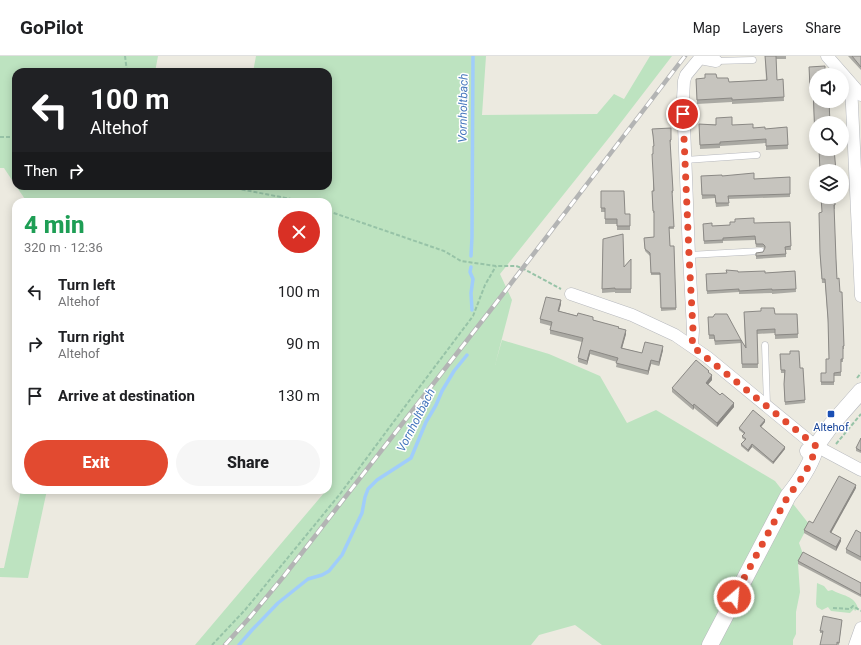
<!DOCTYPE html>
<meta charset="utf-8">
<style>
body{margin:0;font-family:Roboto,sans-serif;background:#f6f6f6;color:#202124;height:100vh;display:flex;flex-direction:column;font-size:15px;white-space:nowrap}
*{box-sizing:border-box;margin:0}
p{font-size:13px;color:#757577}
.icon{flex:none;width:22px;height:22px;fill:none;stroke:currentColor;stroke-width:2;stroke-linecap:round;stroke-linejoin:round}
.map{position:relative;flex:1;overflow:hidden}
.panel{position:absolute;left:12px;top:142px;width:320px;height:296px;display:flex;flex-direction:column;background:#fff;border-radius:12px;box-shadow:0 2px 10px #0003}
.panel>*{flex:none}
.banner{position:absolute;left:12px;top:12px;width:320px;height:122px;border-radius:12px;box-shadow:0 2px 10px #0003;background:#202124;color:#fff;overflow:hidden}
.buttons{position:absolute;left:809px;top:12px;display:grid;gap:8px}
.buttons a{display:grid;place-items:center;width:40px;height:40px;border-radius:50%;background:#fff;box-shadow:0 2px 10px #0003;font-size:20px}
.pin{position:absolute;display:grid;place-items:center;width:34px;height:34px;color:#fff;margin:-17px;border:2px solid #fff;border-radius:50%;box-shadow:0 1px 4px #0007}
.me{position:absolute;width:44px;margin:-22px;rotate:27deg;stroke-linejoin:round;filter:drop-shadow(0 0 3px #0008)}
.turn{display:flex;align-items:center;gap:14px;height:84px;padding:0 12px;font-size:18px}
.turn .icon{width:52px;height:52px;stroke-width:2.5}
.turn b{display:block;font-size:28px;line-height:34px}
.then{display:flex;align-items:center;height:38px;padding:0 12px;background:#0003;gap:8px;font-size:15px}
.round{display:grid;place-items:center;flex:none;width:42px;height:42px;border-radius:21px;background:#f6f6f6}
.headline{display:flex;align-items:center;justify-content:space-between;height:68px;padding:0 12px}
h1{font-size:24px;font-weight:800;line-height:30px;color:#1e9e55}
.button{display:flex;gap:8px;margin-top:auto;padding:8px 12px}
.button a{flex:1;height:46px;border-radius:24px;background:#e24a30;color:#fff;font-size:16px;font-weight:800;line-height:46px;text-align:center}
.button a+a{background:#f6f6f6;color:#202124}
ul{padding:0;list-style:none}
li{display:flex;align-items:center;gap:12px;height:52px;padding:0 12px}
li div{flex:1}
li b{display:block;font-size:15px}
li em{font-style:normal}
header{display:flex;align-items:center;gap:24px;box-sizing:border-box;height:56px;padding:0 20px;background:#fff;border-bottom:1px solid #e0e0e0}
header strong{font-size:19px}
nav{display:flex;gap:22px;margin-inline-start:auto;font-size:14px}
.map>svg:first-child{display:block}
.green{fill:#bde3c0}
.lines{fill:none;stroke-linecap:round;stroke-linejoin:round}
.stream{stroke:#a0cdfb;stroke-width:3.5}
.service-casing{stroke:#b6b8bd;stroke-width:7}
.minor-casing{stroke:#b6b8bd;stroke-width:13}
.tertiary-casing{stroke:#b6b8bd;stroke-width:17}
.path{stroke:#97c3a7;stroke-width:2;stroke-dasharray:4 2;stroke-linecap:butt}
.service{stroke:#fff;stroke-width:6}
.minor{stroke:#fff;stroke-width:12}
.tertiary{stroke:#fff;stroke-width:16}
.rail-casing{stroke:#b3b4b4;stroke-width:4.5}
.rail{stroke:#fff;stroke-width:3;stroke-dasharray:9;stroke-linecap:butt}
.wall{fill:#aaa9a3}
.shaded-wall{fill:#8b8985}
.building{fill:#c6c4be;stroke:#8b8985}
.route{stroke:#e24a30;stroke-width:7;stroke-dasharray:0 12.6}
.transit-dot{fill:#1a4fb4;stroke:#fff;stroke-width:1.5}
.labels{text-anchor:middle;stroke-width:3;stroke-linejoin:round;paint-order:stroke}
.transit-label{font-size:11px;fill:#164399;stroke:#fff}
.water-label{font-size:12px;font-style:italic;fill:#4577bd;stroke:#fff}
</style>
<header>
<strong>GoPilot</strong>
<nav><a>Map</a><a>Layers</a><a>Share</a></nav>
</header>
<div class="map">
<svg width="861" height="589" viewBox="0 0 861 589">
<rect width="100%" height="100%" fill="#eceae0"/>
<g class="green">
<polygon points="0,0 158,0 155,16 16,16 16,130 4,112 0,112"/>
<polygon points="256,0 486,0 482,59 597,58 614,38 624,43 650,0 672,0 612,78 500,218 512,244 495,309 502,284 549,298 600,320 627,367 656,354 775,425 809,468 799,487 803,498 798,508 800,536 796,556 796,578 793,584 793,589 602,589 575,569 539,579 531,589 195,589 324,437 315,434 328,434 328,146 27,146 16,130 328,130 328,16 253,16"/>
<polygon points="21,434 47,434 28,522 0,521 0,512 4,512"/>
<path d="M817 527 824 530 828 535 832 534C842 540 854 539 858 552L855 555 854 553 850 557 831 555 828 551 822 554 817 551 816 548Z"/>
</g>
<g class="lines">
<g class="stream">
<polyline points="471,200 472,181 473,0"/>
<polyline points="471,211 470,216 473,223 471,237 472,254"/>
<polyline points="239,589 252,574 278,547 308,523 322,519 329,515 342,499 362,457 365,441 368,433 377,424 411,402 426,366 436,349 442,335 454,315 467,299"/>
</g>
<g class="service-casing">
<g id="service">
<polyline points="716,5 753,4"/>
<polyline points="685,104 757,99"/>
<polyline points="689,199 761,195"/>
<polyline points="765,289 767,349"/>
</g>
</g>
<g class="minor-casing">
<g id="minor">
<polyline points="827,0 861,39"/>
<polyline points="851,28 861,240"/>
<polyline points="571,238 632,259 675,279 707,301 808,384 816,390 861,414"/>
<polyline points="692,290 693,274 689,199 683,43 684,25 686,19 700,2 716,5"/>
<polyline points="855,589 861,572"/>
</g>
</g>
<g class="tertiary-casing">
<g id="tertiary">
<polyline points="808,395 816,390 832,368 861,335"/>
<path d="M710 589 788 440C800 425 812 408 816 390"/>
</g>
</g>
<g class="path">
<polyline points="125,0 127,16"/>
<polyline points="0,81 16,81"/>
<polyline points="224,130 291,143 301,146"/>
<polyline points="328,155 444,195 461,205 496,210 516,210 522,212 561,233"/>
<polyline points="857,322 861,317"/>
<polyline points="836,388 861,358"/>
<polyline points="833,552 850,553 853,550 861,555"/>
<polyline points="212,589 245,554 340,438 412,341 473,260 485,229 496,210"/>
</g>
<use href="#service" class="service"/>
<use href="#minor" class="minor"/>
<use href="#tertiary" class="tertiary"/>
<g class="rail-casing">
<polyline id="rail" points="225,589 251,560 284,520 496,247 685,0"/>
</g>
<use href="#rail" class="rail"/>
</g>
<g class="wall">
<polygon points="765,0 786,0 786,3 776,3 777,24 783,23 784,45 732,48 732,46 697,48 696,23 717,22 729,26 766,24"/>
<polygon points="848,0 861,0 861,14"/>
<polygon points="809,11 825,19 816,67 816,88 815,88 813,34 810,34"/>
<polygon points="699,68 732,69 765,73 787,71 788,93 766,94 766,87 720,90 720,92 700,93"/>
<polygon points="671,72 671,86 670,86 673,135 673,137 672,137 674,173 669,173 670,190 674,190 676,254 661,255 660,219 651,219 650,200 645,195 644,182 654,181 654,157 653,157 652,138 653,135 653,98 654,90 653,81 652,73"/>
<polygon points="701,120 722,120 754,123 790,121 790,141 728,143 729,150 716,151 715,142 702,143"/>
<polygon points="601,135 625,158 630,158 630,174 617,174 617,168 605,168 605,156 601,156"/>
<polygon points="837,141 837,146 835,146 835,153 834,153 836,203 837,223 840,236 844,280 844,293 843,293 843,306 841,306 841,320 834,320 834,329 821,329 821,317 826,317 829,303 828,267 825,227 822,227 820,200 822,156"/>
<polygon points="790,166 791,194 786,194 786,201 756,203 756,197 763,196 765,193 763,191 756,191 755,184 723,185 723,187 704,188 703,168 712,170"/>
<polygon points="603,183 624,211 631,203 631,237 615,237 615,236 602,237"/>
<polygon points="795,215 796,236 772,238 772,237 739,238 739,236 707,238 706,218 727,217 738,216 765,217"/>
<polygon points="561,248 559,255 593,264 619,272 626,278 622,292 642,297 663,294 659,310 651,308 648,319 616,311 617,306 590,298 587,309 578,306 578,302 582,286 550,278 550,274 551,270 540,267 540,263"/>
<polygon points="744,256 775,258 797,258 798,282 775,283 775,277 757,278 758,312 742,312 741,284 745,292"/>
<polygon points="708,261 741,284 741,287 715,289 714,283 709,283"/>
<polygon points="780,298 790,298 800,312 803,312 805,347 785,349 784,331 784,317 781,317"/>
<polygon points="709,317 712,324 708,328 734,351 717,371 694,352 693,354 672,336 672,332"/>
<polygon points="765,366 761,371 785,393 773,408 752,391 748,396 741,390 741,388 745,384 742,382 742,380 744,378 739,374 739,372"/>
<polygon points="861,382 861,397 856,395 856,392"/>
<polygon points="856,432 831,476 841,485 836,495 804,477 804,474"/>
<polygon points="861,477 861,505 846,497 846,493"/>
<polygon points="798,505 861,527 861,541 798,508"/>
<polygon points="842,564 839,589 837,588 822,577 820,577 820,575"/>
</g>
<g class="shaded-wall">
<polygon points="561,244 561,248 558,259 558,255"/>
<polygon points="626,274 626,278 621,296 621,292"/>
<polygon points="663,290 663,294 659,310 659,306"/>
<polygon points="590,294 590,298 587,309 587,305"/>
<polygon points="651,304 651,308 648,319 648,315"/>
<polygon points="712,319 712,324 706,331 706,327"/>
<polygon points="734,347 734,351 717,371 717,367"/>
<polygon points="694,348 694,352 693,354 693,350"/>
<polygon points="765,364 765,366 760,372 760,370"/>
<polygon points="752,388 752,391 748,396 748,394"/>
<polygon points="785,391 785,393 773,408 773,406"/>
<polygon points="856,429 856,432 830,479 830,476"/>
<polygon points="841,482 841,485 836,495 836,491"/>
</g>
<g class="building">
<polygon points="765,0 776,0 777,24 783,23 784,41 732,44 732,42 697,44 696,23 705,22 705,18 716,18 717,22 728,22 729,26 767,24"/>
<polygon points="852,0 861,0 861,11"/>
<polygon points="825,10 825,19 816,19 816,45 829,45 830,67 816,67 816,84 815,84 813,31 810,31 809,11"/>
<polygon points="732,61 732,69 753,68 753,72 765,71 765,73 787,71 788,89 766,90 766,83 720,86 720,88 700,89 699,68 716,69 716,62"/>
<polygon points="671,72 671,84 670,84 673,135 672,135 674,171 669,171 670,190 674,190 676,252 661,252 660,217 651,217 650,197 645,193 644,182 654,181 654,155 653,155 652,135 654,135 652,98 653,98 653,90 654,90 653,79 652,73"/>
<polygon points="819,93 834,93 836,115 820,115"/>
<polygon points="754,117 754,123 790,121 790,138 728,140 729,147 716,147 715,139 702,139 701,120 722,119 722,120"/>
<polygon points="601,135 624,135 625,158 630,158 630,170 617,170 617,163 605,163 605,152 601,152"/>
<polygon points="821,141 837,141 837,143 835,143 835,149 834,149 836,203 837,223 839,222 840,236 842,236 844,290 843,290 843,303 841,303 841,316 834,317 834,326 821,326 821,317 826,317 826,303 829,303 828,263 825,223 822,223 820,197 819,157 822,156"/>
<polygon points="754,162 754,167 790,166 791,190 785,191 786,198 756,200 756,197 763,196 765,192 765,190 763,188 756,188 755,180 723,182 723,184 704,185 703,168 712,167 712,170 730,169 730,166 735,166 735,163"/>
<polygon points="623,178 624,211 631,203 631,233 615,233 615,232 602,233 603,183"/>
<polygon points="726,214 738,215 738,216 765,215 765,217 795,215 796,233 772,234 772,233 739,235 739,233 707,235 706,218 727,217"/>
<polygon points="546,241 561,244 558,255 577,260 578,257 593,261 593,264 619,271 618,272 626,274 621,292 642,297 645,286 663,290 659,306 651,304 648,315 616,307 618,302 590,294 587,305 578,302 583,282 550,274 552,266 540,263"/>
<polygon points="761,252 774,252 775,258 797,258 798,278 775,279 775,273 757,274 758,308 742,308 741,284 746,292 744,256 761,255"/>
<polygon points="715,258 727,258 741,284 715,285 714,279 709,279 708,261 713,261"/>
<polygon points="790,295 799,295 800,312 803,312 805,344 785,346 784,328 785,314 781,314 780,298 790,298"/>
<polygon points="696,304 709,315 708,316 712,319 706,327 720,339 722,337 734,347 717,367 694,348 693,350 672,332"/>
<polygon points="753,354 765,364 760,370 785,391 773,406 752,388 748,394 741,388 746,383 742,380 745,377 739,372"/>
<polygon points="861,382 861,395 856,392"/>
<polygon points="839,420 856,429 830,476 841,482 836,491 804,474 809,465 813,467"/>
<polygon points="856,474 861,477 861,501 846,493"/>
<polygon points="803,496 861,527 861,539 798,505"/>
<polygon points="823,560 842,564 839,587 837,586 837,589 820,589 823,575 820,575"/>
</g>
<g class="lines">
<path class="route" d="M683 58 689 199 693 274 692 290 816 390C812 408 800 426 788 440L734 541"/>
</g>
<rect class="transit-dot" x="827" y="354" width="8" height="8" rx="2"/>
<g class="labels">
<g class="transit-label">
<text x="831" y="375">Altehof</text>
</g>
<g class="water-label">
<text transform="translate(463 52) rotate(-89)" y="4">Vornholtbach</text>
<text transform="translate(416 364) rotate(-63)" y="4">Vornholtbach</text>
</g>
</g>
</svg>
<div class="buttons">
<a><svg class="icon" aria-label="sound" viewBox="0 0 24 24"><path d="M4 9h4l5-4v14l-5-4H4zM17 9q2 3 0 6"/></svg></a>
<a><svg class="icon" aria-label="search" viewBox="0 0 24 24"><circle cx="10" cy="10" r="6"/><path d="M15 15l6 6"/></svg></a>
<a><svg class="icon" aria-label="layers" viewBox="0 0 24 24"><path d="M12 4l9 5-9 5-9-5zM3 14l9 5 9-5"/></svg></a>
</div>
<div class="pin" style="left:683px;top:58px;background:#d93025"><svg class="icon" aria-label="arrive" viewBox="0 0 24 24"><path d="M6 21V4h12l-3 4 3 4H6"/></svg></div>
<svg class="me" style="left:734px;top:541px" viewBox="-20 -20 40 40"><circle r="17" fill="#e24a30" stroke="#fff" stroke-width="3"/><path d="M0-11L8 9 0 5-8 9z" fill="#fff"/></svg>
<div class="banner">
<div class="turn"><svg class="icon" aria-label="left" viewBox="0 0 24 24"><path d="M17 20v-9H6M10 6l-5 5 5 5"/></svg><div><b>100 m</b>Altehof</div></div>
<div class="then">Then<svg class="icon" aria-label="right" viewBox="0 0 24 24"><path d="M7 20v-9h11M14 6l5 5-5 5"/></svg></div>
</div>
<section class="panel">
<div class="headline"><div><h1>4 min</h1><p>320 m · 12:36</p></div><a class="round" style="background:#d93025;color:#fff"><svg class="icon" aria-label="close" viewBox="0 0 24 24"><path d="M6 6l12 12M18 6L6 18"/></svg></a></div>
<ul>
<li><svg class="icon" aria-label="left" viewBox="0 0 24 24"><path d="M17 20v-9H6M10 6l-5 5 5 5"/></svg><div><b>Turn left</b><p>Altehof</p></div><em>100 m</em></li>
<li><svg class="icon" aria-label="right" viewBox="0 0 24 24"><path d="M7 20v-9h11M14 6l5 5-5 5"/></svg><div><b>Turn right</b><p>Altehof</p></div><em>90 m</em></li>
<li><svg class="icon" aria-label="arrive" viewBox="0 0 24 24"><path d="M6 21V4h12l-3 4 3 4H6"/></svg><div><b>Arrive at destination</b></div><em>130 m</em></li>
</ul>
<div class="button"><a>Exit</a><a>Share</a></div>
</section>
</div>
